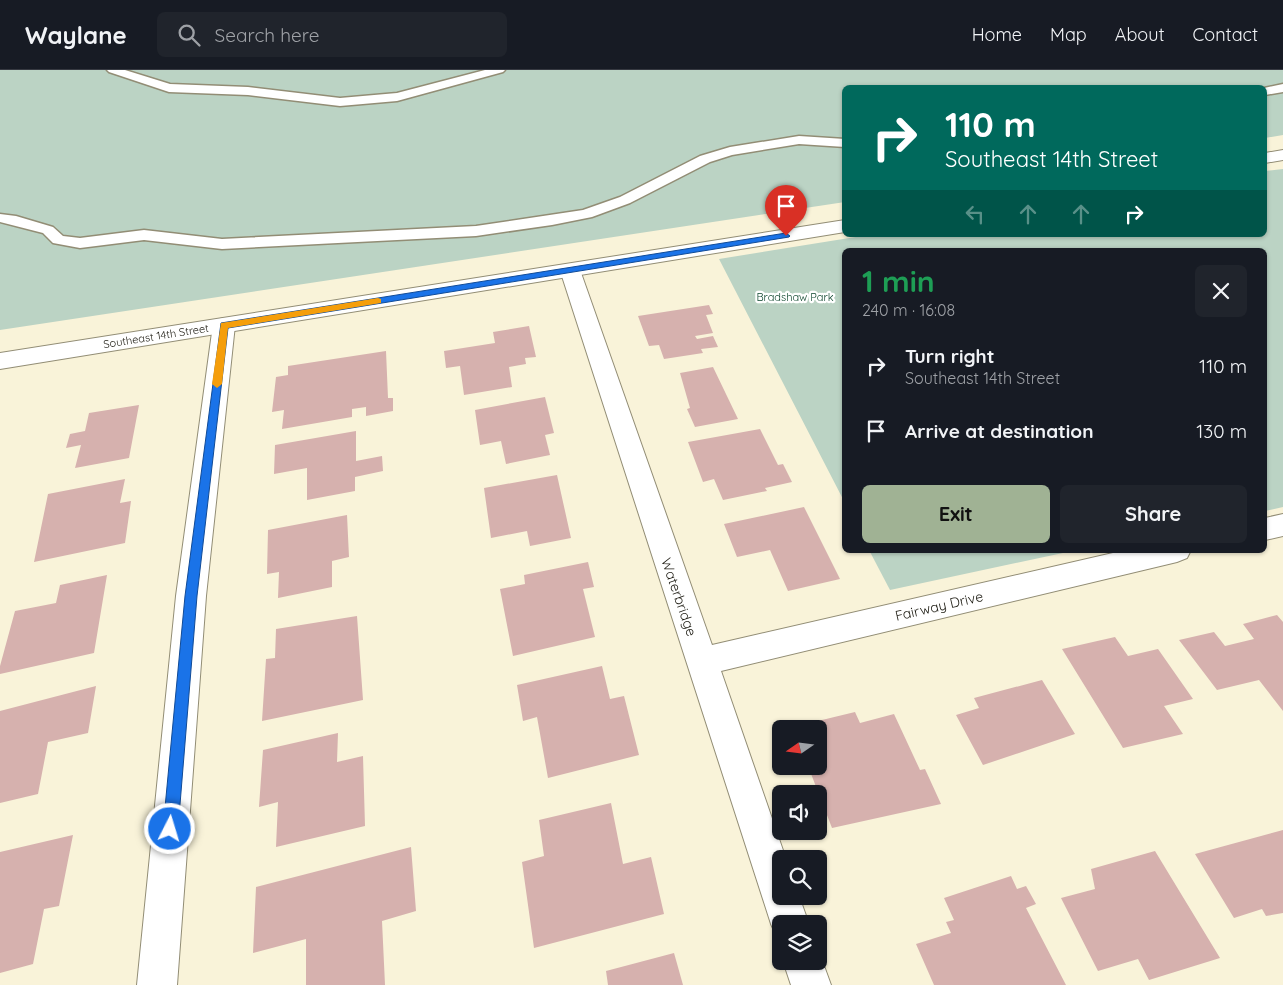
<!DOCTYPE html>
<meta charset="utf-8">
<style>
body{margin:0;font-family:Quicksand,sans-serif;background:#20242c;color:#f1f3f6;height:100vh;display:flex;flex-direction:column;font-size:19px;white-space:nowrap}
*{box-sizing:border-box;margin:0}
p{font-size:16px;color:#9ea1a6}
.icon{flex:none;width:28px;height:28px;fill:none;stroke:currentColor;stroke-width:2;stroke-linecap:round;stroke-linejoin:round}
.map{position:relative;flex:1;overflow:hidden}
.sheet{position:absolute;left:842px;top:178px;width:425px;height:305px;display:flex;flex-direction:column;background:#171b24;border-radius:8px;box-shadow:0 1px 4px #0004}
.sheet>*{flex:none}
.banner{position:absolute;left:842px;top:15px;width:425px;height:152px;border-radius:8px;box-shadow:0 1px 4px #0004;background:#00695c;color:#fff;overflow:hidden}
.needle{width:32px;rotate:256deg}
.fabs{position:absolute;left:772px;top:650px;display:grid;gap:10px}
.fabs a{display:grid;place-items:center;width:55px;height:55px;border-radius:8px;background:#171b24;box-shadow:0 1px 4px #0004;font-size:25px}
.pin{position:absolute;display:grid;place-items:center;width:42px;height:42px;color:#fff;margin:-51px -21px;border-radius:50% 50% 50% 0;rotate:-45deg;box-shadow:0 0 5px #0007}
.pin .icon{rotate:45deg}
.me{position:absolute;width:55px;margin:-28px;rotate:5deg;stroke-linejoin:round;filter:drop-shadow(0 0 4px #0008)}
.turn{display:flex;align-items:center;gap:18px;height:105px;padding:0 20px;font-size:22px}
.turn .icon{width:65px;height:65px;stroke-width:2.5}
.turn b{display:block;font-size:35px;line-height:42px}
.lanes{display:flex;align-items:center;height:48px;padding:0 20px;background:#0003;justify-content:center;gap:25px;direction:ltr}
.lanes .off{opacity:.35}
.round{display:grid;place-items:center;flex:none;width:52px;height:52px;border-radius:8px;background:#20242c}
.summary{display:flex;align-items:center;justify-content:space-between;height:85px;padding:0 20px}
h1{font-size:30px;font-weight:700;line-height:38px;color:#1e9e55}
.button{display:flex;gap:10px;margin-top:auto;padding:10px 20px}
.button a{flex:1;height:58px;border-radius:8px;background:#a0b294;color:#111;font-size:20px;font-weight:700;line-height:58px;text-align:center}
.button a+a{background:#20242c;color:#f1f3f6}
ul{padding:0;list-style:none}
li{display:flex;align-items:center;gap:15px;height:65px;padding:0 20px}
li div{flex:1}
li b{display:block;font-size:19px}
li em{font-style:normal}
header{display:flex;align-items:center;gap:30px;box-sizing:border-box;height:70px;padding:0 25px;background:#171b24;border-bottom:1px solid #363941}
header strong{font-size:24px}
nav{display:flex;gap:28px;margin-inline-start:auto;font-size:18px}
.search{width:350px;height:45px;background:#20242c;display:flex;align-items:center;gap:12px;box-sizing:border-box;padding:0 18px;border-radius:8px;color:#9ea1a6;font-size:19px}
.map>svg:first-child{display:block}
.green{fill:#bbd3c4}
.building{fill:#d6b1ae}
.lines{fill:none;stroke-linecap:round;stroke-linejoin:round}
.lane-casing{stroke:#928d75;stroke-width:3}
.street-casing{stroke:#928d75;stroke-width:2}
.secondary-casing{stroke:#928d75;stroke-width:2}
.lane{fill:#fff;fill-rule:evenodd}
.street{fill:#fff;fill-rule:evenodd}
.secondary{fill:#fff;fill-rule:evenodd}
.route{fill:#1a73e8;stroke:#114b97}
.slow{fill:#f59e0b}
.labels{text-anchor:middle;stroke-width:4.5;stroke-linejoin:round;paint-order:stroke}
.far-park-label{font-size:11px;fill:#043f25;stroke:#fff}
.far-street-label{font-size:11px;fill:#1c1a11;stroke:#fff}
.street-label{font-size:14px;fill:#1c1a11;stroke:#fff}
</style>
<header>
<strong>Waylane</strong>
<div class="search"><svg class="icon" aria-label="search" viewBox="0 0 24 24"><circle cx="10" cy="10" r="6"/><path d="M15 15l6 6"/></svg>Search here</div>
<nav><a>Home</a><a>Map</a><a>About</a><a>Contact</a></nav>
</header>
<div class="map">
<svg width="1283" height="915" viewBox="0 0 1283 915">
<rect width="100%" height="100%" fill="#f9f3d9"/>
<g class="green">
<polygon points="0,0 1283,0 1283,65 1265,68 1265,18 845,18 845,132 0,260"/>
<polygon points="1283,99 1283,437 1265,441 1265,180 845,180 845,433 719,189 868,165 1265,165 1265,101"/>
<polygon points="869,480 1077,480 890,520"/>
</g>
<g class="building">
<polygon points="709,235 713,244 706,245 713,263 695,266 697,269 713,266 718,277 701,279 703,283 664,289 659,275 649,276 638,246"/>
<polygon points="529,256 536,287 525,288 526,294 509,297 512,317 464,325 460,296 446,298 444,281 495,273 493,262"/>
<polygon points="386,281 388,328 393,328 393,341 366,346 366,337 352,339 352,347 282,359 284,340 272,342 276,307 288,305 288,296"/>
<polygon points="713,297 738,349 695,357 687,339 690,338 680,303"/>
<polygon points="545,327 554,363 545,365 550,385 506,394 501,371 480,375 475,340"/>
<polygon points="139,335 129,388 75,398 81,375 66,378 70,364 85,361 89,343"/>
<polygon points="760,359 778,395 783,394 792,412 765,418 767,421 723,430 714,409 703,412 688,372"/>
<polygon points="356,361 356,391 382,386 383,401 355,407 355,421 307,430 307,398 274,404 275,375"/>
<polygon points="557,405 571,468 530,476 527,461 491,468 484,418"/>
<polygon points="125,409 120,433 131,431 125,473 34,492 48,424"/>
<polygon points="804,437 840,509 788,521 770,480 737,487 724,454"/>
<polygon points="347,445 349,487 332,491 332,517 278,528 279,502 267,504 268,460"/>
<polygon points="588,492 594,517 583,519 595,567 513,586 500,519 525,514 524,505"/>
<polygon points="107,505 94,583 0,604 0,596 15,541 56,533 60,515"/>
<polygon points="1277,545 1283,552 1283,641 1259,610 1217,620 1179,570 1214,562 1225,576 1254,569 1243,554"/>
<polygon points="357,546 363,630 262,651 266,589 275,588 276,559"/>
<polygon points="1115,567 1128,586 1158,579 1193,629 1164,636 1183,664 1123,678 1062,579"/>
<polygon points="602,596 610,629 624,626 639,685 548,708 537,647 523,651 517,615"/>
<polygon points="1042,610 1075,664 983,695 956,645 979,638 974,628"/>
<polygon points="96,616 88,663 48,672 38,724 0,733 0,641"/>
<polygon points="855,642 860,653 894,644 920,700 925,699 941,734 832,758 808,696 819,696 819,659 793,657"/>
<polygon points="338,663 337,692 363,686 365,756 276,777 278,732 259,737 263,680"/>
<polygon points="611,733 623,794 651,787 664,844 534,878 522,792 544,786 539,750"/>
<polygon points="1283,760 1283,843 1266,846 1262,839 1234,848 1195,784"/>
<polygon points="73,765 59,836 44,839 33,894 0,903 0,782"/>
<polygon points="411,777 416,841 382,851 385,915 306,915 306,869 253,883 256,817"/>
<polygon points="1155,781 1220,888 1149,910 1138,889 1098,901 1061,828 1095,819 1091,799"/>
<polygon points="1011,806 1017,819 1026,816 1036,834 1026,838 1066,915 934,915 916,874 951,863 946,852 954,850 944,828"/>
<polygon points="674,883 683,915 608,915 606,901"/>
</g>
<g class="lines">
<g class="lane-casing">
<g id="lane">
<polygon points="107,0 125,0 170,14 248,17 340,28 397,23 485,0 505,0 503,2 397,31 340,36 248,25 169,22 109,2"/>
<polygon points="1283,14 1283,22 1265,25 1264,18"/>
<polygon points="799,66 845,69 845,77 799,74 732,85 710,92 630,133 592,147 552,155 476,166 222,179 144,170 80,178 53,173 43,163 0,152 0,144 16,146 53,157 63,166 80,168 144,160 222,169 476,156 583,140 620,127 700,86 730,77"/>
</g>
</g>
<g class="street-casing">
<g id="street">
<polygon points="570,194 577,196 580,200 712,575 1126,480 1191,480 1187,488 1177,492 721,601 786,789 781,789 781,826 799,826 809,854 781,854 781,869 777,867 771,854 560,200 563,196"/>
<polygon points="224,248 232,250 235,255 206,526 177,915 137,915 176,526 213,255 216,250"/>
<polygon points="1283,444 1283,466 1265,470 1265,448"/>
<polygon points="819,882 831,915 791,915 783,891 819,891"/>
</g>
</g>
<g class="secondary-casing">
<g id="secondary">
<polygon points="1283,80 1283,90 1265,93 1265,83"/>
<polygon points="845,150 845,162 0,299 0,283"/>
</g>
</g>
<use href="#lane" class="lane"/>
<use href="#street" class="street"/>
<use href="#secondary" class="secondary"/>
</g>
<polygon class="route" points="786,163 790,166 789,167 228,258 197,526 178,759 175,765 170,767 165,765 163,759 185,526 221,253"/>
<polygon class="slow" points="378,228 381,229 381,233 228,258 222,314 217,318 212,314 221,253"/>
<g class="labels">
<g class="far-park-label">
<text x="795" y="231">Bradshaw Park</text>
</g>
<g class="far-street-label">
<text transform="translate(156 266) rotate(-9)" y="4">Southeast 14th Street</text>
</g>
<g class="street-label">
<text transform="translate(679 527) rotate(71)" y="5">Waterbridge</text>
<text transform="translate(939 536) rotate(-13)" y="5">Fairway Drive</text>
</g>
</g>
</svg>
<div class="fabs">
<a><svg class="needle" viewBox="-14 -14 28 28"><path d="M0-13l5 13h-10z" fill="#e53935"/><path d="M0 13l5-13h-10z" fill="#9ea1a6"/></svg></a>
<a><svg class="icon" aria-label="sound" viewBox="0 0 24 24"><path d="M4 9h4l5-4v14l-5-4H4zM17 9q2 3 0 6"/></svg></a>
<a><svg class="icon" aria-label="search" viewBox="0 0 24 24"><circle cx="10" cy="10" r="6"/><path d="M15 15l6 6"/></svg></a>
<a><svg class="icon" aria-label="layers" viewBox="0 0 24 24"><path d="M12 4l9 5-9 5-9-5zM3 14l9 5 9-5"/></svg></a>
</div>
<div class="pin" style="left:786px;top:166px;background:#d93025"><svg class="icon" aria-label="arrive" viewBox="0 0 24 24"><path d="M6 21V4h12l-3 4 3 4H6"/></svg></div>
<svg class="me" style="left:170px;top:759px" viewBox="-20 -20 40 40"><circle r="17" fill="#1a73e8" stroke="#fff" stroke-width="3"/><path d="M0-11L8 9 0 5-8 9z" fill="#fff"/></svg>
<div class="banner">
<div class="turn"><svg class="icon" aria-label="right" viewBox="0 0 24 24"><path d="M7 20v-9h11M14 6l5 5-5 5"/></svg><div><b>110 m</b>Southeast 14th Street</div></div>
<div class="lanes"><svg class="icon off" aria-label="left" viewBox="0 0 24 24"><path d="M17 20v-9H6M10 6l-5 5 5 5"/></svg><svg class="icon off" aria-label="ahead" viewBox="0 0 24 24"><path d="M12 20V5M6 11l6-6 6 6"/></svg><svg class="icon off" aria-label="ahead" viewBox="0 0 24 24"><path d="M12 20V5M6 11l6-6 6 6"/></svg><svg class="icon" aria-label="right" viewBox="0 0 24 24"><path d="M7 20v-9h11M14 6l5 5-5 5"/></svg></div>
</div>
<section class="sheet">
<div class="summary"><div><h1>1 min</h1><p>240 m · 16:08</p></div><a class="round"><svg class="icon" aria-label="close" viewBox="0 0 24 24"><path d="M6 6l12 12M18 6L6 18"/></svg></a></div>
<ul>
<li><svg class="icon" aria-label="right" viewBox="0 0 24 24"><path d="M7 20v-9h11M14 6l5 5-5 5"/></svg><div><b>Turn right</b><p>Southeast 14th Street</p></div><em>110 m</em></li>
<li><svg class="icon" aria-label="arrive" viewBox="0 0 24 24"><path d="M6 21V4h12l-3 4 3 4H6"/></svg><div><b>Arrive at destination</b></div><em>130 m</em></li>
</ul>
<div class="button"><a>Exit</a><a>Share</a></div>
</section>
</div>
